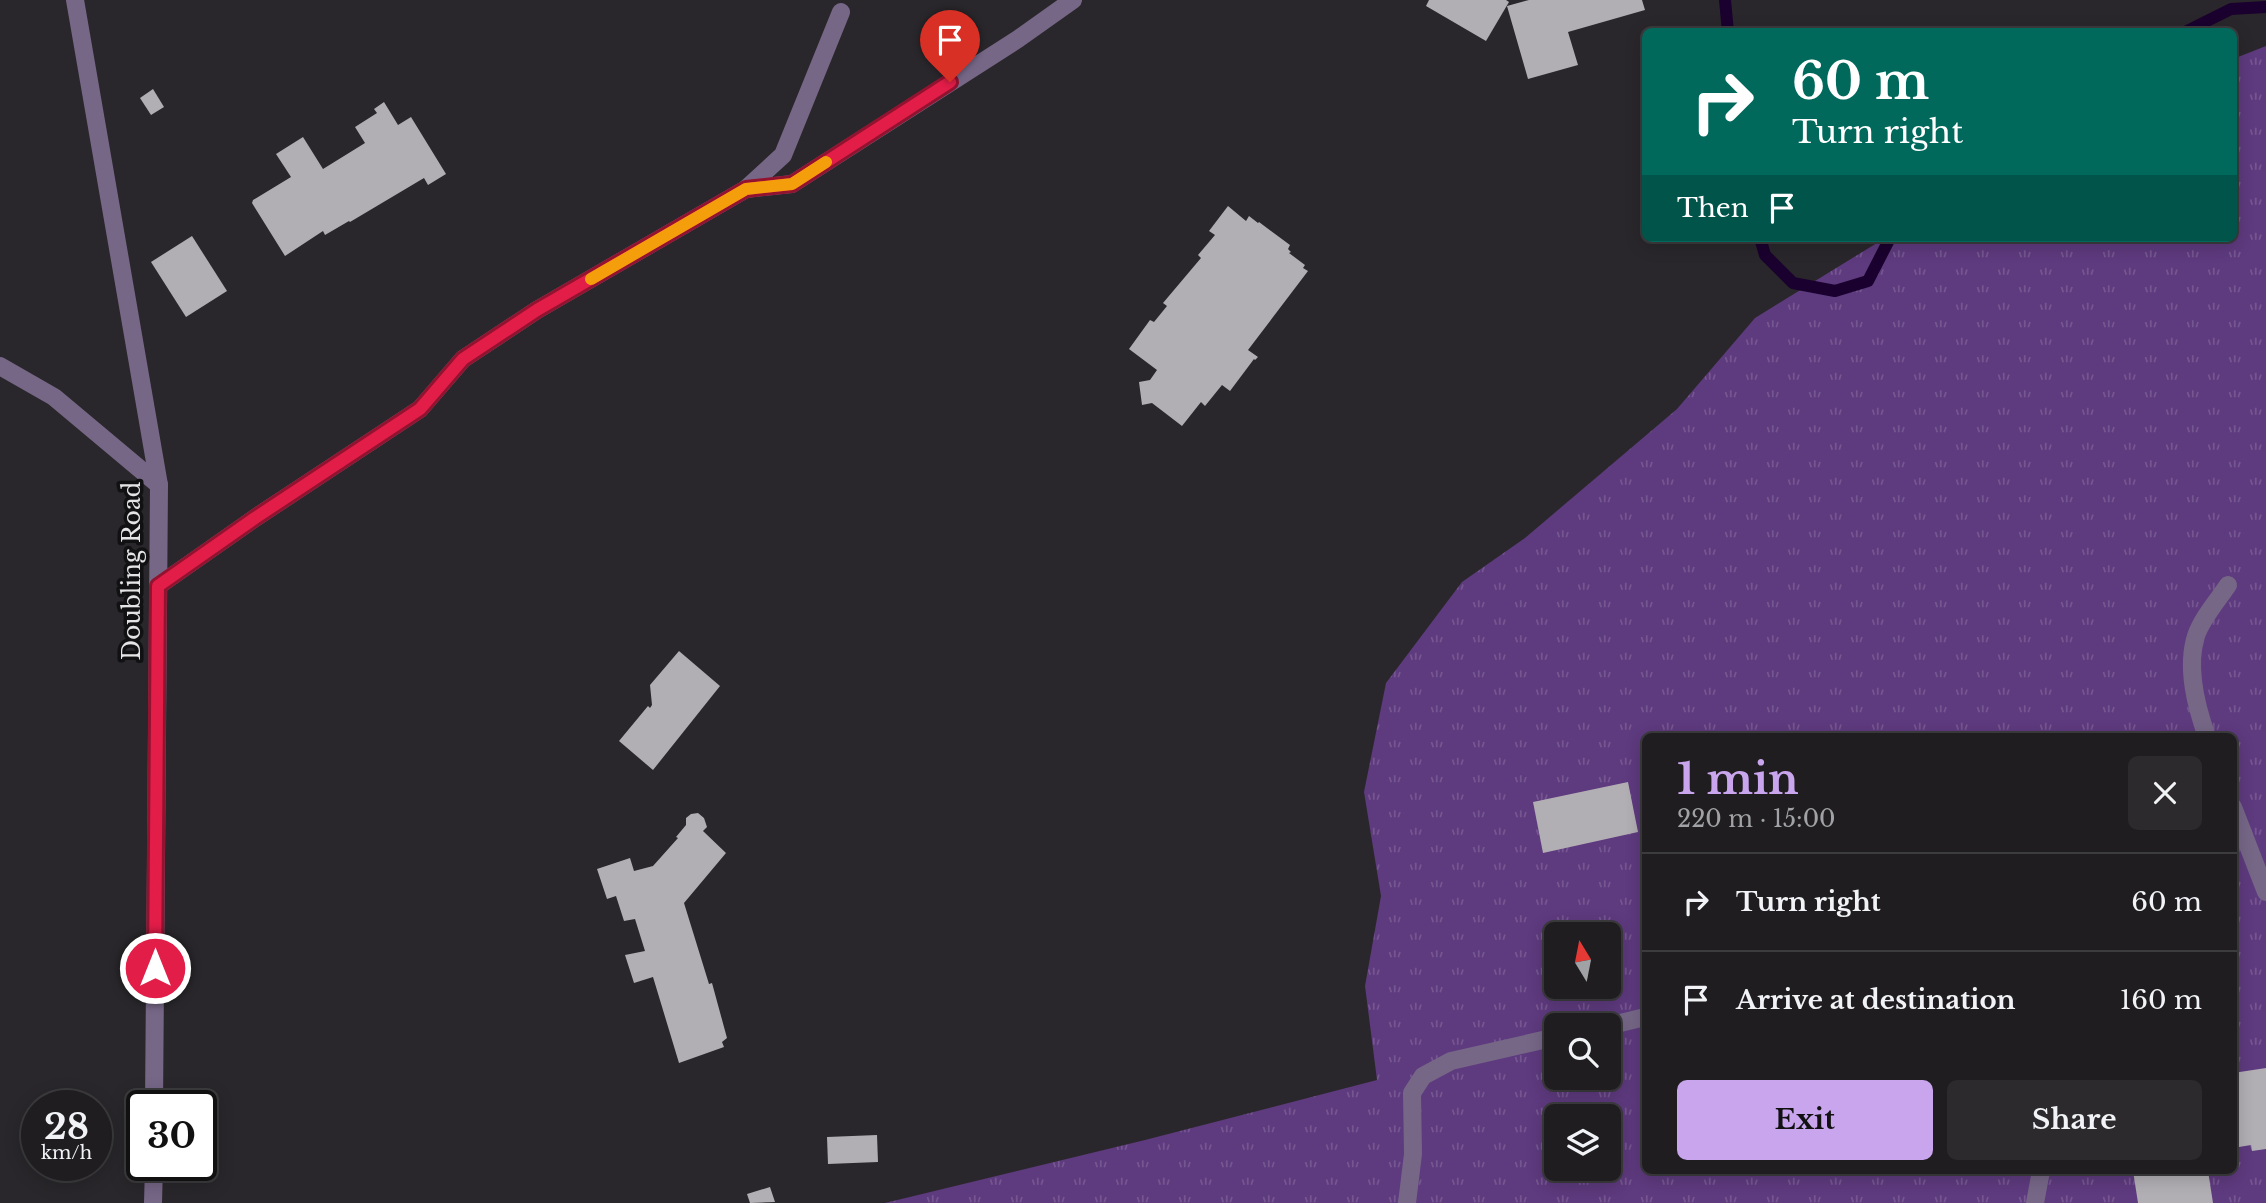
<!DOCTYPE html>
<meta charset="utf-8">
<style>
body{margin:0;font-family:"Libre Baskerville",serif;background:#2c2a2d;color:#f1f3f6;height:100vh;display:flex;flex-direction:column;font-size:26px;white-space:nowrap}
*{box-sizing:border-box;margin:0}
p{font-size:23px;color:#a1a2a5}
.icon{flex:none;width:38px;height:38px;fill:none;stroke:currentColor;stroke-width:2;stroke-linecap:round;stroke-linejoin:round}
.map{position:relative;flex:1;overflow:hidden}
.side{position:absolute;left:1642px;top:733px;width:595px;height:441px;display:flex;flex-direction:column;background:#1f1d20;border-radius:10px;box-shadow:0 4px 18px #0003,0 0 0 2px #3c3b3e}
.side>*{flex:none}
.top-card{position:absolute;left:1642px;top:28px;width:595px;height:214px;border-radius:10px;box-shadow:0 4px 18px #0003,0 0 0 2px #3c3b3e;background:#00695c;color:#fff;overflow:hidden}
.needle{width:46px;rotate:350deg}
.tools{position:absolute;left:1544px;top:922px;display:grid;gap:14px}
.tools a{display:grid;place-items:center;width:77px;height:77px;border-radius:10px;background:#1f1d20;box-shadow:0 4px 18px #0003,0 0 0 2px #3c3b3e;font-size:35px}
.speed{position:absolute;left:21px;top:1090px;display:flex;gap:14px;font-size:35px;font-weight:700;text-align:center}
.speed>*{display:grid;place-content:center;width:91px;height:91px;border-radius:50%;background:#1f1d20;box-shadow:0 4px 18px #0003,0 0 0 2px #3c3b3e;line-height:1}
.speed small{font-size:18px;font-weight:400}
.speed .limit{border:4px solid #111;border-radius:10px;background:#fff;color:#111}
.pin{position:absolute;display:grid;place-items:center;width:60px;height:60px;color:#fff;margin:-72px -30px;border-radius:50% 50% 50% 0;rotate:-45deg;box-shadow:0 0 7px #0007}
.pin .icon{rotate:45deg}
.me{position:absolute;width:77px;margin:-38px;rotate:0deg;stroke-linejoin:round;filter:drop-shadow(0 0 5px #0008)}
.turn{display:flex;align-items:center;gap:24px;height:147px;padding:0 35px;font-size:32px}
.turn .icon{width:91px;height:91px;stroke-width:2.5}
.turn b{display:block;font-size:49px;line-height:60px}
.then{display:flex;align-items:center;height:66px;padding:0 35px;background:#0003;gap:14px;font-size:26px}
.round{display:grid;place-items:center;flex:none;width:74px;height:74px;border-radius:10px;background:#2c2a2d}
.head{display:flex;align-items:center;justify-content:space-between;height:119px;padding:0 35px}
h1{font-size:42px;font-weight:700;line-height:52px;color:#c9a5ee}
.button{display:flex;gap:14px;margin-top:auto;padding:14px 35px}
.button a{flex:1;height:80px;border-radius:10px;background:#c9a5ee;color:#111;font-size:28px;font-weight:700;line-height:80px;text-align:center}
.button a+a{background:#2c2a2d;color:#f1f3f6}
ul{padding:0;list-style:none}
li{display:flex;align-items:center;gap:21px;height:98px;padding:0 35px;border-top:2px solid #3c3b3e}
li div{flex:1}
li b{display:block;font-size:26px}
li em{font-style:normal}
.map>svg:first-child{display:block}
.grass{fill:url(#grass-tufts);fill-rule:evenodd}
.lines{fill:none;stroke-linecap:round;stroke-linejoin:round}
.stream{stroke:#1a002e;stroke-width:12}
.building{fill:#b1aeb4}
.minor{stroke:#766787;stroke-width:18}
.route-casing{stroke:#92132f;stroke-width:18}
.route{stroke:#e11d48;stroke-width:12}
.slow{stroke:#f59e0b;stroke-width:12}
.labels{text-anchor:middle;stroke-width:7;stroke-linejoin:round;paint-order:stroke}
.street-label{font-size:23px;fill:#e4e3e5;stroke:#111012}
</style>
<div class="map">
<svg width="2266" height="1203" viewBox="0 0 2266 1203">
<defs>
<pattern id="grass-tufts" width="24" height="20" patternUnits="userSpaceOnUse" patternTransform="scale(1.75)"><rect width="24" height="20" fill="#5e3a7e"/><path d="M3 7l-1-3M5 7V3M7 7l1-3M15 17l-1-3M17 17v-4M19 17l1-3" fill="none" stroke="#755690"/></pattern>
</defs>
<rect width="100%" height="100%" fill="#29272b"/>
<path class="grass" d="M2266 46V1203H885L1145 1140 1377 1080 1365 986 1381 896 1364 792 1386 683 1462 582 1525 538 1677 409 1755 318 1885 238H2233V59ZM1645 737H2233V1171H1645ZM1556 934H1608V987H1556ZM1556 1026H1608V1078H1556ZM1556 1116H1608V1169H1556Z"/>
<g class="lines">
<g class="stream">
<polyline points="1725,0 1728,32"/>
<polyline points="2185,32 2231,9 2266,7"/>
<polyline points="1760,238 1765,255 1793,283 1835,291 1868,281 1890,238"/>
</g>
</g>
<g class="building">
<polygon points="1429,0 1506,0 1509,2 1486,41 1426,6"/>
<polygon points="1529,0 1642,0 1645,10 1568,32 1578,65 1528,79 1507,6"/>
<polygon points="153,89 164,107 151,115 140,98"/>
<polygon points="384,102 398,125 411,117 446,174 428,185 424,178 350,222 349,221 325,235 323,231 285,256 252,203 253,200 291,177 276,154 303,137 323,169 365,143 355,127 377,113 374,109"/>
<polygon points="1228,206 1246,221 1249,216 1258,223 1259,222 1290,245 1288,249 1291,252 1289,253 1305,265 1303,268 1308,271 1248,350 1258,357 1255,360 1254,359 1230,391 1222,385 1205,406 1201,402 1182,426 1152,403 1142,405 1139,382 1150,380 1157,370 1129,349 1150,320 1154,322 1167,306 1163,303 1201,258 1198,255 1215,235 1209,231"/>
<polygon points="192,236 227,291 186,317 151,262"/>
<polygon points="679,651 720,686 653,770 619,741 648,706 650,708 652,705 650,685"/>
<polygon points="1628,782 1638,832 1543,853 1533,802"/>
<polygon points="698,813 704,818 707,827 703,831 726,853 684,903 709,984 712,983 727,1038 722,1042 724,1047 679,1063 653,977 634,983 625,955 645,951 635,919 624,921 616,896 607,899 597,869 630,858 634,871 653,866 678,838 676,837 686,825 686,818 691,814"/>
<polygon points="2266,1068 2266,1149 2252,1151 2251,1145 2233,1148 2233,1073"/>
<polygon points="877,1135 878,1162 828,1164 827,1137"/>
<polygon points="2133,1171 2208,1171 2213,1203 2138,1203"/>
<polygon points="770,1187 775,1202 750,1203 747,1194"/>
</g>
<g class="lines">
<g class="minor">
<polyline points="75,0 159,485 154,1106"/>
<polyline points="746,189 792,184 1018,39 1073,0"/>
<polyline points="0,366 54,397 159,485"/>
<polyline points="158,586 255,518 420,409 463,359 537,310 746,189 783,155 841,12"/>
<path d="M2207 737C2196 706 2186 668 2196 636 2202 618 2218 600 2228 585"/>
<polyline points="2233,807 2266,892"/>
<polyline points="1608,1026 1645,1017"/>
<polyline points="153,1203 154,1166"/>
<polyline points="1407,1203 1413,1154 1412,1093 1423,1076 1451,1061 1556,1037"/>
<polyline points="2035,1203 2041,1171"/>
</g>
</g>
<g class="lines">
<g class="route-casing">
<polyline id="route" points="155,968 158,586 255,518 420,409 463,359 537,310 746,189 792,184 950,82"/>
</g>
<use href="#route" class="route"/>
<polyline class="slow" points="591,279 746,189 792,184 826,162"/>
</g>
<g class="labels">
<g class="street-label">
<text transform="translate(132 571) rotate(-90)" y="8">Doubling Road</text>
</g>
</g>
</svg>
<div class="tools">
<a><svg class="needle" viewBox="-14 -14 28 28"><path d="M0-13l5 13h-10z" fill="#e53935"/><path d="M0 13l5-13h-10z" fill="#a1a2a5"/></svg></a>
<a><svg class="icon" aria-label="search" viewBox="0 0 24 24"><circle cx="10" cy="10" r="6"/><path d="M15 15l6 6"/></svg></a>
<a><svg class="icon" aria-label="layers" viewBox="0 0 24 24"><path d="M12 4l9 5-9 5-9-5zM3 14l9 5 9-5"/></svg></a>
</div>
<div class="speed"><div>28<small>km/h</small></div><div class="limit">30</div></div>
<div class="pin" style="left:950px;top:82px;background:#d93025"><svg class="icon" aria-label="arrive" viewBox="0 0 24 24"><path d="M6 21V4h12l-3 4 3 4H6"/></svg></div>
<svg class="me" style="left:155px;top:968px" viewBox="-20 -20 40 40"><circle r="17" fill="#e11d48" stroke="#fff" stroke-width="3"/><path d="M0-11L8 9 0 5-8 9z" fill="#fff"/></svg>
<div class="top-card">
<div class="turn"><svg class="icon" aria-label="right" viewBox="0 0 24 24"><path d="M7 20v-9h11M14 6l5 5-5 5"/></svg><div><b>60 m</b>Turn right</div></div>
<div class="then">Then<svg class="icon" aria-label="arrive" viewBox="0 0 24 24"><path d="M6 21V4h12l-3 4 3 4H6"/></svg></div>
</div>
<section class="side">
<div class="head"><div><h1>1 min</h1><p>220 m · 15:00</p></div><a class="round"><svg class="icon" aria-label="close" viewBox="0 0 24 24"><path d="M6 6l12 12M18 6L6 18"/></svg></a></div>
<ul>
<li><svg class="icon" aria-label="right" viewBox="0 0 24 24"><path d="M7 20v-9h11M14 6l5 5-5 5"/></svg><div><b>Turn right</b></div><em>60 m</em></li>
<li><svg class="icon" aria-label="arrive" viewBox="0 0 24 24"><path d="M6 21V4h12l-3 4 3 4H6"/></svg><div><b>Arrive at destination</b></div><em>160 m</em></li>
</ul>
<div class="button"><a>Exit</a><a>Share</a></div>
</section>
</div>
